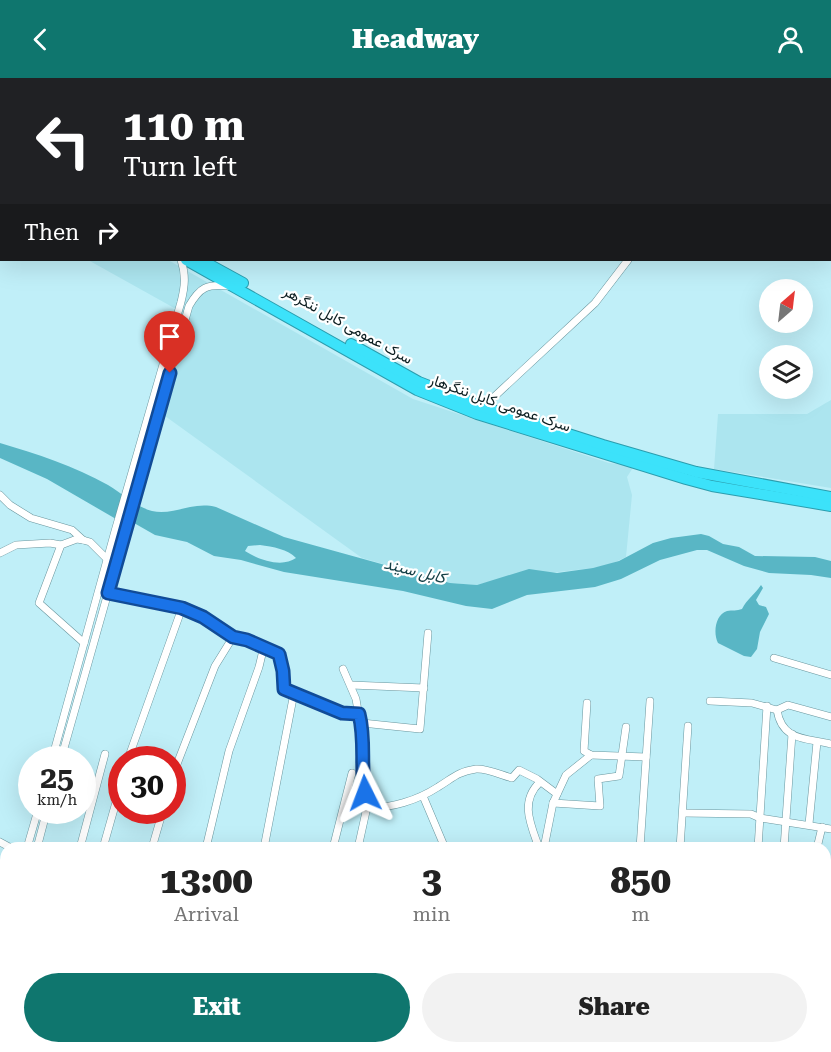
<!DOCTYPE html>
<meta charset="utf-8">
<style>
body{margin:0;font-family:"Roboto Serif",Vazirmatn,serif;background:#f2f2f2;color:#222;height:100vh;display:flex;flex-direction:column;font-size:22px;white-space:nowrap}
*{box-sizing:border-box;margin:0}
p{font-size:20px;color:#767676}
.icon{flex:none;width:33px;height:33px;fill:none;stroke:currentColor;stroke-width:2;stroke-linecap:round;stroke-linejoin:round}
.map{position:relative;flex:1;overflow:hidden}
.drawer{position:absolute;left:0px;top:764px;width:831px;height:212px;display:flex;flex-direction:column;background:#fff;border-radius:18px 18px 0 0;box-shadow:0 6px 24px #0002}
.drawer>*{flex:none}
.top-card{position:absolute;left:0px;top:0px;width:831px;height:183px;box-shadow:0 6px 24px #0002;background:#202124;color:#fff;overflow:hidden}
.needle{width:39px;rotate:28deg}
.fabs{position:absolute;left:759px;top:201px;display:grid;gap:12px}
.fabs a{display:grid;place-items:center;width:54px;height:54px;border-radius:50%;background:#fff;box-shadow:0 6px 24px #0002;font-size:30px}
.speed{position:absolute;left:18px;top:668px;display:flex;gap:12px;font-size:30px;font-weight:700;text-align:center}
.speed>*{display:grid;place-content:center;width:78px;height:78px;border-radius:50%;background:#fff;box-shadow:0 6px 24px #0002;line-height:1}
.speed small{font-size:15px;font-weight:400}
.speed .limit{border:9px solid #d22;background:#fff;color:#111}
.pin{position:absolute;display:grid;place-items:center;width:51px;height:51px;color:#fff;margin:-62px -26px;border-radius:50% 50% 50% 0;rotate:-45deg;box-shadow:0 0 6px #0007}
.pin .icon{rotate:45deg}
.me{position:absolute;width:66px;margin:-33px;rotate:357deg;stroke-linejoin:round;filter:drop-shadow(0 0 4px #0008)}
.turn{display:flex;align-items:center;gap:21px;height:126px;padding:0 24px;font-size:27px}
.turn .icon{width:78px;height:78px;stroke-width:2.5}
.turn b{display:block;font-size:42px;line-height:51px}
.then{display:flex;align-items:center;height:57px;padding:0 24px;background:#0003;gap:12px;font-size:22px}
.eta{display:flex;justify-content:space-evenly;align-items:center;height:102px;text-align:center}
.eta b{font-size:36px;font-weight:800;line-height:42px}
.button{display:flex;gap:12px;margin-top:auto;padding:12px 24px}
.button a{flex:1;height:69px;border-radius:36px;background:#0f766e;color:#fff;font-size:24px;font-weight:800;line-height:69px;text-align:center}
.button a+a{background:#f2f2f2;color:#222}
header{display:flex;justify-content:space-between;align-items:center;height:78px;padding:0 24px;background:#0f766e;color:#fff;font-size:27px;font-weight:800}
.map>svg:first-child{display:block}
.built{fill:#ace5ef}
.water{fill:#59b6c5;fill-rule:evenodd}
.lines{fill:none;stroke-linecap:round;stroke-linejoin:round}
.minor-casing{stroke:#69969e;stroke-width:8}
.highway-casing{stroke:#2b9dae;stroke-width:12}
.minor{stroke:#fff;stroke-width:7}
.highway{stroke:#3ce2fa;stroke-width:10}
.route-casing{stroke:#114b97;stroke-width:15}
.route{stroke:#1a73e8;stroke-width:10}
.labels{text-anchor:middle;stroke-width:4.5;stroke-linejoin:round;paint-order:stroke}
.street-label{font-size:15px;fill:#0b1d20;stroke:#fff}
.water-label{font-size:16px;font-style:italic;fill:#143f46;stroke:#fff}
</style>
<header><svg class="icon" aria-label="back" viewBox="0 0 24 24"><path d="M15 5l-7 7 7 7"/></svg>Headway<svg class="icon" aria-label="person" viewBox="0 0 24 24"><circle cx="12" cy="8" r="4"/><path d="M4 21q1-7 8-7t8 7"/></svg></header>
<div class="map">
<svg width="831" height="974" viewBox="0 0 831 974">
<rect width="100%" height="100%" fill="#c0eff8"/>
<g class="built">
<polygon points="88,182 168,182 413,321 609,385 634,388 627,399 632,417 626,479 609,487 593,490 550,495 533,492 477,507 450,505 362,480 165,338 152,309 185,236"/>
<polygon points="831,322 831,410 714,391 718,336 807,336"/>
</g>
<g class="water">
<path d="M0 365C37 376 74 388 108 407 123 416 136 429 152 433 173 438 192 423 216 429L284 459 450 505 477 507 529 491 557 495 593 490 619 483 653 465 671 460 701 456 709 458 723 466 739 469 755 478 815 479 831 483V500L811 497 769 495 744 488 707 472H697L660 482 621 501 595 509 527 517 492 531 466 528 403 513 284 494 241 482 214 478 187 464 155 457 134 445 116 441 47 401 0 380ZM260 467C273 469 288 471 296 480 282 490 259 482 245 473L248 468Z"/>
<path d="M761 507 763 510 756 522 759 527 766 529 769 536 760 554 757 571 751 579 744 578 718 565C713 555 715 537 727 533 732 532 737 533 742 531 747 521 755 516 761 507Z"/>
</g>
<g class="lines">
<g class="minor-casing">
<g id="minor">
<polyline points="739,2 740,0"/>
<polyline points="481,331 595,225 628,182"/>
<polyline points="0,417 10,427 31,440 72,452 83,462 90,464 107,481"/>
<polyline points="61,467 39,525 84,565"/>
<polyline points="0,475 16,467 50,465 61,467 77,461 83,462"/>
<polyline points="108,515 182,530 203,539 233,559 247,562 279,576 283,593 284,611 343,635 359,636"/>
<polyline points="774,580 831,597"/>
<polyline points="343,591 356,621 364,669 363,702 367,729 358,770"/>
<polyline points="351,607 424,610"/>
<polyline points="710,623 752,625 777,632 788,627 831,639"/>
<polyline points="587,625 584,673 591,677 646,679"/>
<path d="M777 632C782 664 808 660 831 666"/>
<polyline points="362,645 420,651 428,555"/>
<path d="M52 681 115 453 181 224C185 208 186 197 181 182"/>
<path d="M61 681 189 228C200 209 207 206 228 208"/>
<polyline points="128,681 182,530"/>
<polyline points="172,699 215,588 233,559"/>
<polyline points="423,718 445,770"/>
<polyline points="553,725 600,728 598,701 619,698 626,649"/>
<path d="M367 729C390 731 418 722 438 709 453 700 457 694 476 691 486 690 501 697 512 700L519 692 537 701 557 716"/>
<polyline points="683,735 751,736 760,740 831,751"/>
<polyline points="809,746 817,664"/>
<polyline points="0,764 11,770"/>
<polyline points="27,770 38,732"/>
<polyline points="37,770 47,732"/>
<polyline points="80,770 105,676"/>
<polyline points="103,770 122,703"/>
<polyline points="152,770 163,732"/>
<polyline points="206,770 229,673 259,589 264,568"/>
<polyline points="264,770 294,615"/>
<polyline points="333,770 352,695"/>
<path d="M539 770C531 747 519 724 540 704"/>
<polyline points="544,770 553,725 566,697 591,677"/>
<polyline points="640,770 650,623"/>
<polyline points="680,770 688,648"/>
<polyline points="758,770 767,628"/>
<polyline points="784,770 792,656"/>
<polyline points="817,770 822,749"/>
<polyline points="0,805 6,805"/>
<polyline points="825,823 831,807"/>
<polyline points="825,844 831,846"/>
<polyline points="0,866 6,845"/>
<polyline points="0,900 6,879"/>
<polyline points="0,933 6,933"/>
<polyline points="825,943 831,944"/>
<polyline points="357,969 357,974"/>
<polyline points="574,969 575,974"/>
<polyline points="605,969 605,974"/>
<polyline points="641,969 642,974"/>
<polyline points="679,969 679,974"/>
<polyline points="99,974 99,969"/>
<polyline points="237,974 237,969"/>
<polyline points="408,974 408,969"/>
<polyline points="440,974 440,969"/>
<polyline points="536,974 540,969"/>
<polyline points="800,974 800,969"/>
</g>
</g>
<g class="highway-casing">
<g id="highway">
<polyline points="0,65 2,66"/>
<polyline points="186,182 417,312 477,336 686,401 712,408 831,428"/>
<polyline points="201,182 243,205"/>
<polyline points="351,266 419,304 483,329 603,367 696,394 831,419"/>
</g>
</g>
<use href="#minor" class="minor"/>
<use href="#highway" class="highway"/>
</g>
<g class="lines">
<g class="route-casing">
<path id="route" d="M170 295 108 515 182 530 203 539 233 559 247 562 279 576 283 593 284 611 342 635 359 636C366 663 360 689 365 715"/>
</g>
<use href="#route" class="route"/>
</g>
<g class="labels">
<g class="street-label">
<text transform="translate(348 247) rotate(29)" y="5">سرک عمومی کابل ننگرهر</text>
<text transform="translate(500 325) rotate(19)" y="5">سرک عمومی کابل ننگرهار</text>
</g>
<g class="water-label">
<text transform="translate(415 492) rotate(14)" y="6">کابل سيند</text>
</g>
</g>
</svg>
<div class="fabs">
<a><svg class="needle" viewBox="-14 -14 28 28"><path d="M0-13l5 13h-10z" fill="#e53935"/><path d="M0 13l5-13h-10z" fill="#767676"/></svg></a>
<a><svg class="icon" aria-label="layers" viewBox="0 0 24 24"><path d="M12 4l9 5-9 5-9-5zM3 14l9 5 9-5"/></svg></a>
</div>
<div class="speed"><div>25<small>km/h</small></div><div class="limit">30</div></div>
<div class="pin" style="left:170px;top:295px;background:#d93025"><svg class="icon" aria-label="arrive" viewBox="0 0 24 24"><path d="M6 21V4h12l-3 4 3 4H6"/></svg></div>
<svg class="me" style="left:365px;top:715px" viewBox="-20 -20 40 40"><path d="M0-17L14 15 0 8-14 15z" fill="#1a73e8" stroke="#fff" stroke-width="4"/></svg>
<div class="top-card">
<div class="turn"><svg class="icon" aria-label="left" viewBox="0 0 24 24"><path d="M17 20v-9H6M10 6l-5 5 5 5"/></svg><div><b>110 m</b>Turn left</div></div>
<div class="then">Then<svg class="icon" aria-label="right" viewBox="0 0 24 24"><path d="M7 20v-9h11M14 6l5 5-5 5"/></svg></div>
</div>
<section class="drawer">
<div class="eta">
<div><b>13:00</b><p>Arrival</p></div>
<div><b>3</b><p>min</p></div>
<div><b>850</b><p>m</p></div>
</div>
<div class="button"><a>Exit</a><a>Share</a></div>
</section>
</div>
